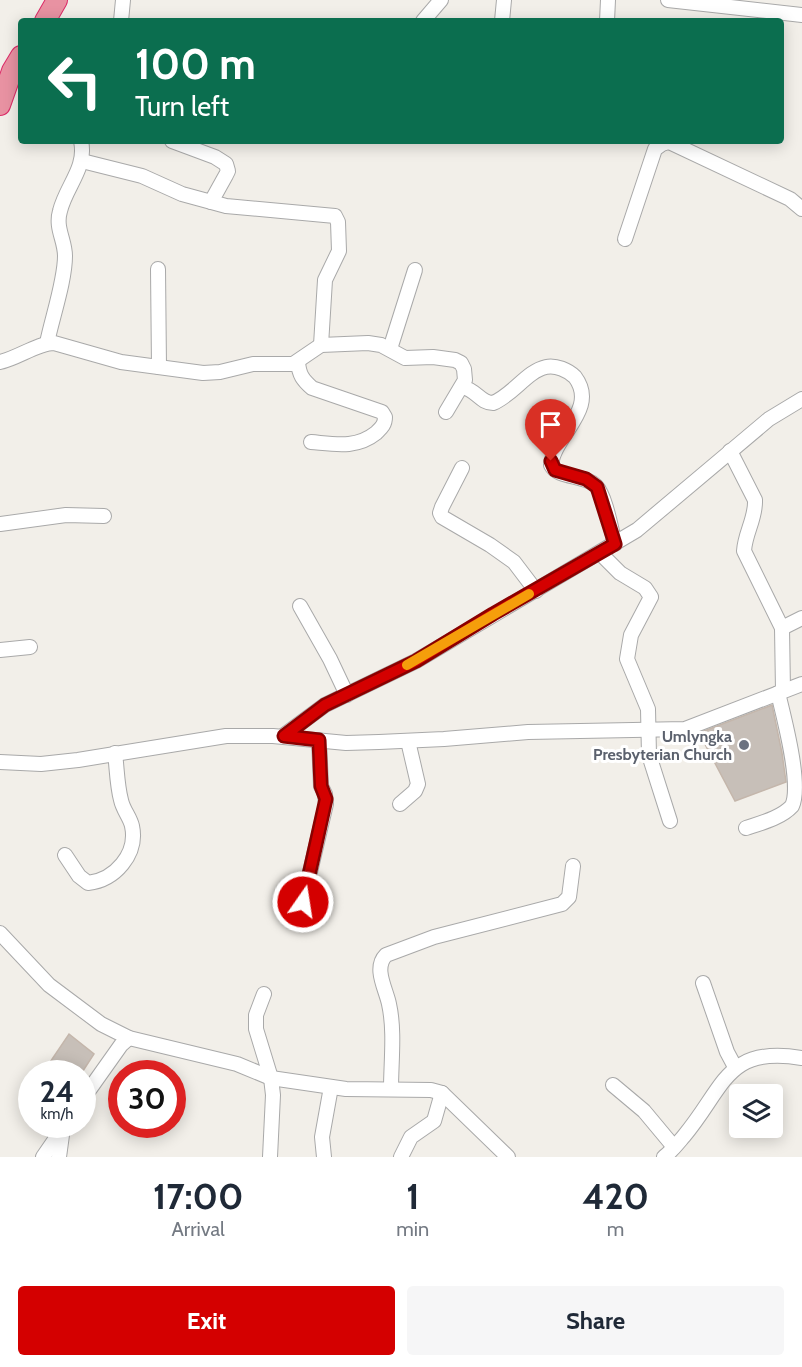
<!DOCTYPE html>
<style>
body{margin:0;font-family:Cabin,sans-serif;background:#f6f6f7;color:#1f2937;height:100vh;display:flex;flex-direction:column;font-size:22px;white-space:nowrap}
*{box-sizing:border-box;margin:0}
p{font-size:20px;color:#747a83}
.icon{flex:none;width:33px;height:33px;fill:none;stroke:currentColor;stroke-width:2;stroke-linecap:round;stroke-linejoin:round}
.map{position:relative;height:1157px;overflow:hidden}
.side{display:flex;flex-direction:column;background:#fff;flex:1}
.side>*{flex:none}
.top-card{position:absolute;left:18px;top:18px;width:766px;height:126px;border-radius:6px;box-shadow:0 3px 15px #0003;background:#0b6e4f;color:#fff;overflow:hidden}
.fabs{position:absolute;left:729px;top:1084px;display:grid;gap:12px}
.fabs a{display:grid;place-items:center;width:54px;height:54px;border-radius:6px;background:#fff;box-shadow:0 3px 15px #0003;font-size:30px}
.speed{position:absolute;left:18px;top:1060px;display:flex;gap:12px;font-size:30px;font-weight:700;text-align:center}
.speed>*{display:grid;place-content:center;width:78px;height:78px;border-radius:50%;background:#fff;box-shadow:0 3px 15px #0003;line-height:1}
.speed small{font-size:15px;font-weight:400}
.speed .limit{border:9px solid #d22;background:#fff;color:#111}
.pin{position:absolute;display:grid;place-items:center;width:51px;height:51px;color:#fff;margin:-62px -26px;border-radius:50% 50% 50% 0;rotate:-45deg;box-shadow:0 0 6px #0007}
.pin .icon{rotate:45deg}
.me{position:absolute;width:66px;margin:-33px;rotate:13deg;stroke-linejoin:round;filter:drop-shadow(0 0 4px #0008)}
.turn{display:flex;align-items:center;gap:21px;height:126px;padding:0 18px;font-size:27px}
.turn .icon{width:78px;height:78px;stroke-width:2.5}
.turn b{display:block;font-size:42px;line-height:51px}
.eta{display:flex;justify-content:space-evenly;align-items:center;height:102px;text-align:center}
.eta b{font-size:36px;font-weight:700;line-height:42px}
.button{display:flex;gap:12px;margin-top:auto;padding:12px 18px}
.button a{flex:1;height:69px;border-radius:6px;background:#d40000;color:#fff;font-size:24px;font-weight:700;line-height:69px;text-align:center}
.button a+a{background:#f6f6f7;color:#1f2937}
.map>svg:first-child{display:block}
.building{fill:#c7bfb8;stroke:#c4b6ab;stroke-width:1.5}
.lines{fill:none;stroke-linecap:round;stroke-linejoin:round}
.minor-casing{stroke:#a9a9a9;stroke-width:16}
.highway-casing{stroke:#dc2a67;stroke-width:22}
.minor{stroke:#fff;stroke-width:14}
.highway{stroke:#e892a2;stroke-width:20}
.route-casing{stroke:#8a0000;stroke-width:15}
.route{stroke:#d40000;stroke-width:10}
.slow{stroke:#f59e0b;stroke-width:10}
.worship-dot{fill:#6b7280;stroke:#fff;stroke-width:2}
.labels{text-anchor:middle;stroke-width:6;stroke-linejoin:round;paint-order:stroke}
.worship-label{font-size:16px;font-weight:bold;fill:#5b616d;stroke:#fff;text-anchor:end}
</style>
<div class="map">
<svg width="802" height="1157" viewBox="0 0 802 1157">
<rect width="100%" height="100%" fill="#f2efe9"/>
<g class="building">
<polygon points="772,705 782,753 786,782 735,801 699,733"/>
<polygon points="69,1034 94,1054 81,1074 42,1074"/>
</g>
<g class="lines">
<g class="minor-casing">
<g id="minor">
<polyline points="668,0 802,15"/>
<polyline points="121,21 123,0"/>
<polyline points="423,21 441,0"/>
<polyline points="502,21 504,0"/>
<polyline points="607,21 608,0"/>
<polyline points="172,141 215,157 226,164 228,171 226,175 211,202"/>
<polyline points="667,141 790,199 802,209"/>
<polyline points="82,161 142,176 182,194 226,206 335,216 338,222 339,251 325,280 321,345"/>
<polyline points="625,239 655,149 662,144 668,142"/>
<polyline points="158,269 159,367"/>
<path d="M47 343C52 318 65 281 65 256 65 240 55 228 60 211 66 186 87 168 81 141"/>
<polyline points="390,349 415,270"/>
<path d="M0 362C18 358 38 343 54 343L121 362 203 373 220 372 253 364H293L321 345 368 343 381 345 405 358 433 357 455 360 461 363 464 369 465 380 446 412"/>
<path d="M298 362C299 375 303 380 312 388L382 412 385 417C385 425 381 428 376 433 356 449 334 444 311 442"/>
<path d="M462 387C477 390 480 403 493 403 513 395 527 371 546 367 556 365 568 370 575 377 599 409 554 435 551 465 558 479 585 474 596 486 606 497 611 529 615 544"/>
<path d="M730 451 755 500C756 518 745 533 744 551L782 628 783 691"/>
<polyline points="462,468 442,507 440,513 442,517 490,545 514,562 536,591"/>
<polyline points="0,524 66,515 104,516"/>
<polyline points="600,553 620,573 645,588 651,597 631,635 627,659 648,709 649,755 670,821"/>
<polyline points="300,606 330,659 347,695"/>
<polyline points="782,628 802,618"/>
<polyline points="0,650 30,647"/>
<polyline points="283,736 325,705 416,661 637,530 769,419 802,399"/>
<polyline points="0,762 41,764 78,760 226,736 273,736 346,743 379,742 444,739 528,732 685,729 802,684"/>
<polyline points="400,804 415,791 418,784 408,741"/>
<path d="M746 828C761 823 781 818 792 806 802 785 784 718 778 693"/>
<path d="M65 855 79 876 88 883C115 880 138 854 132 826 130 817 123 810 121 800 117 785 117 769 115 753"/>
<polyline points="303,902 326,804 325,794 321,786 319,740"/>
<polyline points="0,933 49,985 101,1024 129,1038 237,1064 271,1078 346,1089 431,1090 442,1093 508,1157"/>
<polyline points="703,983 727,1052 735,1067"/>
<polyline points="264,994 256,1015 256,1029 271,1078 273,1095 270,1157"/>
<polyline points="613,1085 644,1111 674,1147"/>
<path d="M391 1089C391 1062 395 1031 389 1004 386 989 373 968 386 955L434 937 562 904 569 897 573 866"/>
<polyline points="82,1100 121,1045 129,1038"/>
<polyline points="43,1157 65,1125"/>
<polyline points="59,1157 62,1135"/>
<polyline points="324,1157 322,1137 331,1087"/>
<polyline points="401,1157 411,1137 434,1121 442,1093"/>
<path d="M664 1157C672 1151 678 1143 684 1136 725 1087 726 1045 802 1058"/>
</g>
</g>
<g class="highway-casing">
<g id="highway">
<polyline points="45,21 57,0"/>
<polyline points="0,105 12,71 21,56"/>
</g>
</g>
<use href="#minor" class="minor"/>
<use href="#highway" class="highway"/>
</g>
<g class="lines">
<g class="route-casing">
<polyline id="route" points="303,902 326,799 321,786 319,740 284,736 325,705 416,661 493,614 615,544 597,487 586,479 555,470 551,461"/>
</g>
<use href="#route" class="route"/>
<polyline class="slow" points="407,665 529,594"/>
</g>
<circle class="worship-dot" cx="744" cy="745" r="6"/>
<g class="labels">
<g class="worship-label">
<text x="732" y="742">Umlyngka<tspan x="732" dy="18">Presbyterian Church</tspan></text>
</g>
</g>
</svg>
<div class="fabs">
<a><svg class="icon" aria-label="layers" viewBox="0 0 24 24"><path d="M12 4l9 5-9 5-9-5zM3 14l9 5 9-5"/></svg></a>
</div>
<div class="speed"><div>24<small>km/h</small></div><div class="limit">30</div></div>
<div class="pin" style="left:551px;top:461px;background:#d93025"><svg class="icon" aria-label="arrive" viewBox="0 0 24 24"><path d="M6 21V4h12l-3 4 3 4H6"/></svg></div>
<svg class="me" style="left:303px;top:902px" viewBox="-20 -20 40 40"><circle r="17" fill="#d40000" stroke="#fff" stroke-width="3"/><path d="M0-11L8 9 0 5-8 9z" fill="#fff"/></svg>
<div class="top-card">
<div class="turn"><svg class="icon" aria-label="left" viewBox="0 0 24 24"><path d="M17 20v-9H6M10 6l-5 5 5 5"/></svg><div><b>100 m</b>Turn left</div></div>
</div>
</div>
<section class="side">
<div class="eta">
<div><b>17:00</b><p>Arrival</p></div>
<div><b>1</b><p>min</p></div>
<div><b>420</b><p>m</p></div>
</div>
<div class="button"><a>Exit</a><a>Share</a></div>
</section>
